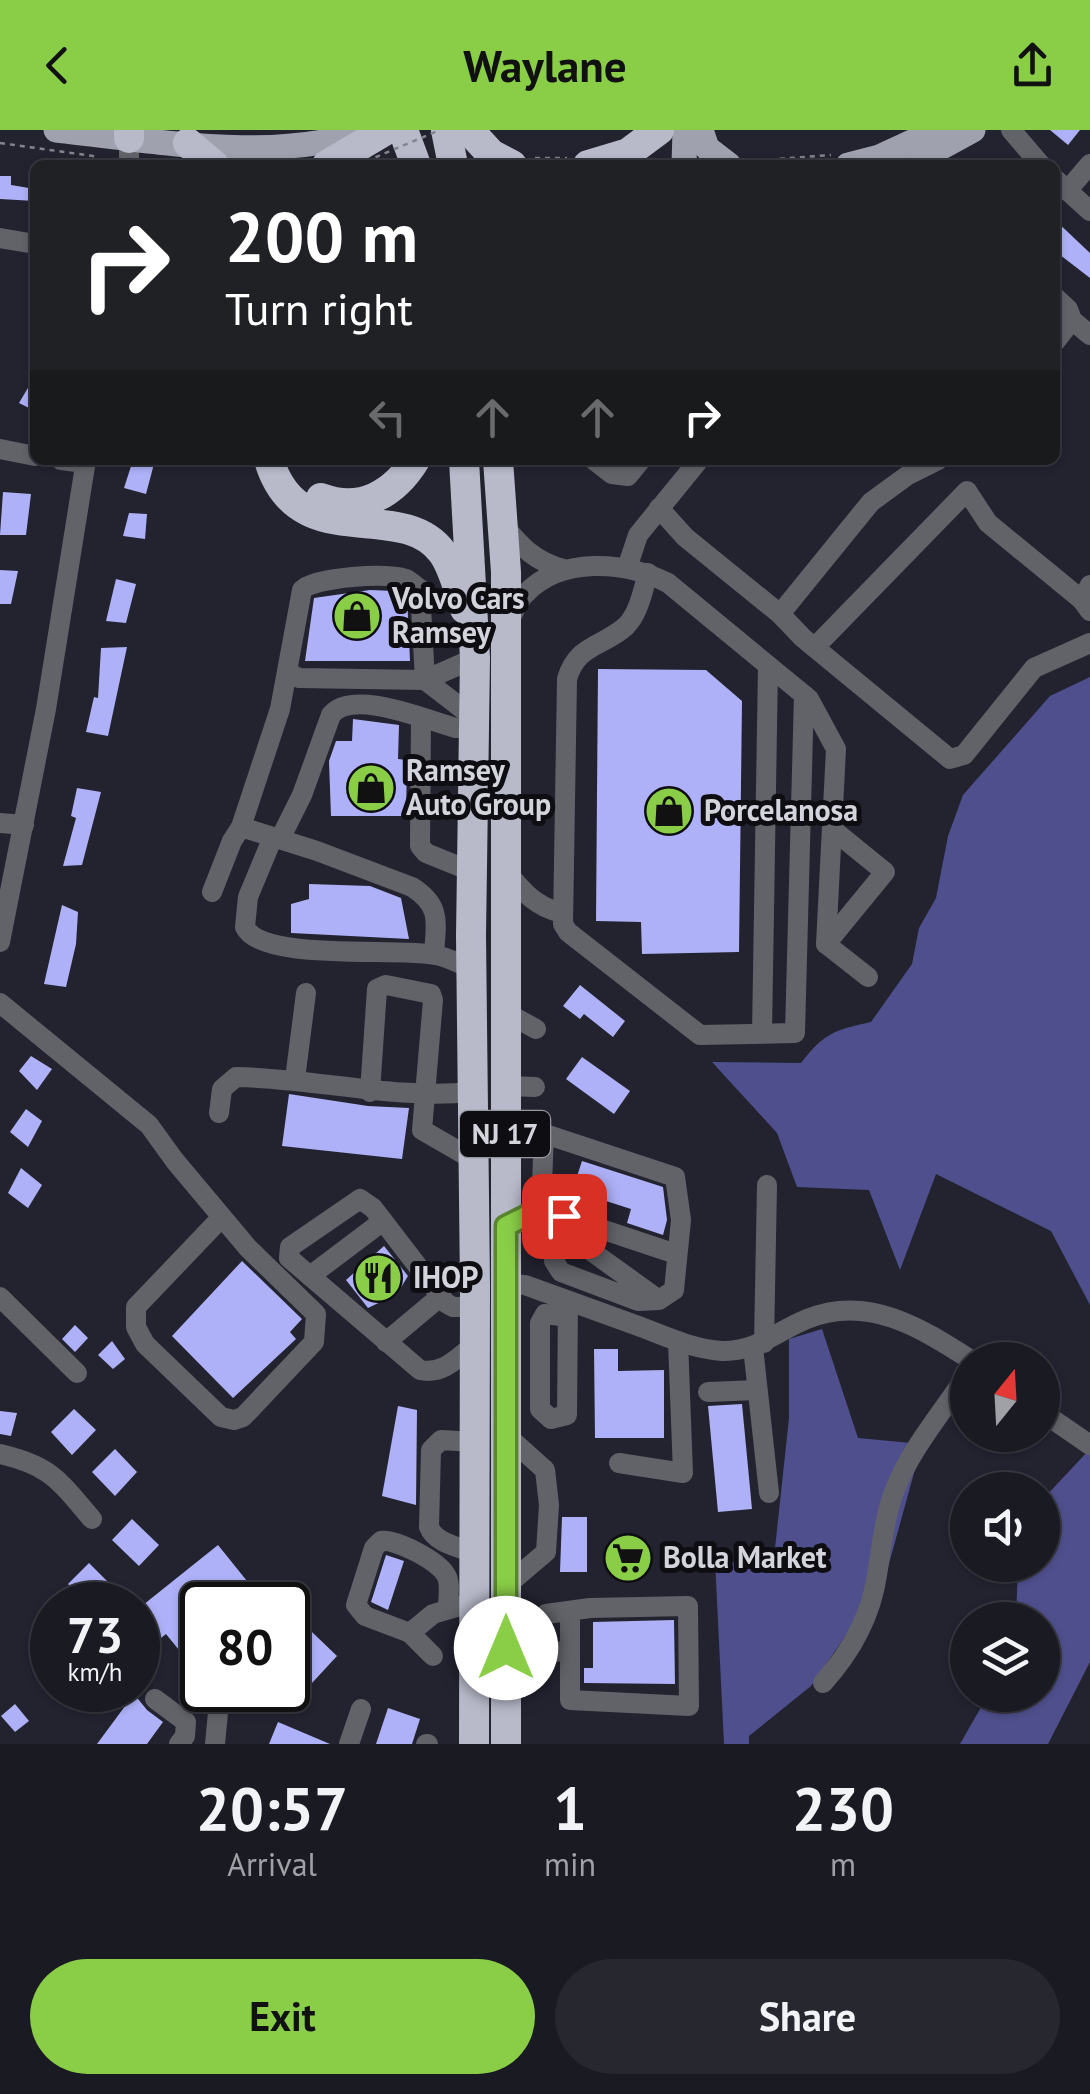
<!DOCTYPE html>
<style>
body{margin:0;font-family:"PT Sans",sans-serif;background:#272730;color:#f1f3f6;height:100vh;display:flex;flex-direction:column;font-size:38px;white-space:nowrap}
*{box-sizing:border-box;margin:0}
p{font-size:32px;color:#9fa1a6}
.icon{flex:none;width:55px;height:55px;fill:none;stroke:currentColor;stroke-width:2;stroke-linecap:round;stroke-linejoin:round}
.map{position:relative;height:1614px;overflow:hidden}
.details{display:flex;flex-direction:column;background:#1a1a23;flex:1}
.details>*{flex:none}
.guide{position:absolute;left:30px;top:30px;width:1030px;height:305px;border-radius:15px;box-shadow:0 2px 8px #0004,0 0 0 2px #383841;background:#202124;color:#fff;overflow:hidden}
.needle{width:65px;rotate:18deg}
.buttons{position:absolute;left:950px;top:1212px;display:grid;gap:20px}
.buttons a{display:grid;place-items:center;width:110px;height:110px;border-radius:50%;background:#1a1a23;box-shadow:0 2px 8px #0004,0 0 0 2px #383841;font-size:50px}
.speed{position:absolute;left:30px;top:1452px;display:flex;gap:20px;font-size:50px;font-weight:700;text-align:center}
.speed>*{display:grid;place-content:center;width:130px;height:130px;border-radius:50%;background:#1a1a23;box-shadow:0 2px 8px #0004,0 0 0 2px #383841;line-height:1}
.speed small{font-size:25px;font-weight:400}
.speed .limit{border:5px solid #111;border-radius:15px;background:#fff;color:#111}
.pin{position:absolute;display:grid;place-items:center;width:85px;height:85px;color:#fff;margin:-42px;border-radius:20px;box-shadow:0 5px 15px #0006}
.me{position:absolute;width:110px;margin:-55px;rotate:0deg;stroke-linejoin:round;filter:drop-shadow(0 0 8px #0008)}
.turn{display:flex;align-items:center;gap:35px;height:210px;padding:0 30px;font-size:45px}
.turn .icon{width:130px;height:130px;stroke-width:2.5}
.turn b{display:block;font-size:70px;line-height:85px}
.lanes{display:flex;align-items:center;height:95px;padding:0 30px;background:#0003;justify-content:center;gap:50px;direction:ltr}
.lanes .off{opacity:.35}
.eta{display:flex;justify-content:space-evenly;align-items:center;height:170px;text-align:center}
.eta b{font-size:60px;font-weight:700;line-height:70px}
.cta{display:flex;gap:20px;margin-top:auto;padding:20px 30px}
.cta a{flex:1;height:115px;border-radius:60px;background:#8ace47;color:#111;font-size:40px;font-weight:700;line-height:115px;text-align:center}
.cta a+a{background:#272730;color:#f1f3f6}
header{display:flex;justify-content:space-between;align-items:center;height:130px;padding:0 30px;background:#8ace47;color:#111;font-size:45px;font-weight:700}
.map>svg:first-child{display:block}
.forest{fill:#4f4f8d}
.building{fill:#aeb1f7}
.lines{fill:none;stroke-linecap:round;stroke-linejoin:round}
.path{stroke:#83848e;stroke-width:2.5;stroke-dasharray:5 5;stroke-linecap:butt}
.minor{stroke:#626369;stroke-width:20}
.major{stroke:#a0a1af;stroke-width:25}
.highway{stroke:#b8baca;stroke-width:30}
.path-bridge{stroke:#83848e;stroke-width:2.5;stroke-dasharray:5 5;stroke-linecap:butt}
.route-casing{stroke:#5a862e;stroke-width:25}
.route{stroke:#8ace47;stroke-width:18}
.labels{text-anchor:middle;stroke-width:10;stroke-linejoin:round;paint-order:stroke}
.shield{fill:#0d0d12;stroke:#98989f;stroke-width:2.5}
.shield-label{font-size:28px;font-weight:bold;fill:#d3d4dc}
.poi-label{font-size:30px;font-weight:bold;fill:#d3d4dc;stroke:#0d0d12;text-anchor:start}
</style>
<header><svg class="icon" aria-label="back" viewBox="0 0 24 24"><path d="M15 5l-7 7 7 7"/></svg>Waylane<svg class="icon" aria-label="share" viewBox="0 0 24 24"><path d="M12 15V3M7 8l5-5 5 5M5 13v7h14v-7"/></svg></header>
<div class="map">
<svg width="1090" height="1614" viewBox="0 0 1090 1614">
<rect width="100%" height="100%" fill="#22232f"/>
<g class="forest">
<path d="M1090 547V1175L1051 1101 936 1044 900 1140 869 1060 797 1057 777 1003 712 932 801 933C824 903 835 900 871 892L912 834 919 798 936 768 948 706 963 665 1050 566Z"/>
<polygon points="822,1199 858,1308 922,1314 885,1448 811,1556 749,1606 749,1614 724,1614 715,1430 773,1437 789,1288 789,1209"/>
<polygon points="1090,1319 1090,1532 1048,1614 960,1614 988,1565 1042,1565 1042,1490 1016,1490 1018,1435 1042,1435 1043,1369"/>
</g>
<g class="building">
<polygon points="1050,0 1080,0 1068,15"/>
<polygon points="0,46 11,46 11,55 35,59 35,71 0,69"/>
<polygon points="1055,90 1090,123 1090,148 1055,121"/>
<polygon points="35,246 35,281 19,273"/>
<polygon points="133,330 155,330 146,364 124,358"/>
<polygon points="3,362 31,364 26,405 0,405"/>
<polygon points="129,383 147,384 145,409 123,406"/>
<polygon points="0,440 18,441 11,474 0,474"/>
<polygon points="116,449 136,454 126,493 106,491"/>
<polygon points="370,460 395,461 407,466 410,531 305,531 314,468"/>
<polygon points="127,517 108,606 86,602 94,567 98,568 101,518"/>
<polygon points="598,539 706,540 742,571 739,822 642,824 641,792 596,791"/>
<polygon points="353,589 399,595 398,629 407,630 406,686 331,686 329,631 336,611 352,611"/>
<polygon points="77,658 101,662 82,735 63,736 76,688 71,686"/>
<polygon points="309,754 370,756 401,768 409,809 291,803 291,774 309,769"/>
<polygon points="62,775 78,782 76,814 66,857 44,854"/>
<polygon points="580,855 625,891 613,907 584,884 580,889 563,876"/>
<polygon points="31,926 52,939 37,960 19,941"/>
<polygon points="582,927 630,961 614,984 566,949"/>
<polygon points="289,964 368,976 409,978 402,1029 282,1016"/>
<polygon points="26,979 42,991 28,1017 10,1002"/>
<polygon points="582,1031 663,1057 667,1090 663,1105 627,1093 631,1079 606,1071 603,1082 569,1071"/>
<polygon points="21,1038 42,1055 28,1078 8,1063"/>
<polygon points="384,1116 408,1146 397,1164 368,1178 346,1150"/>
<polygon points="242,1131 302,1189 290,1202 296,1209 233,1268 172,1206"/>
<polygon points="75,1195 88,1208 75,1222 62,1209"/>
<polygon points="112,1211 125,1229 113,1239 98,1225"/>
<polygon points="594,1219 618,1219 618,1241 664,1240 664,1308 595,1308"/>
<polygon points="742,1274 752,1379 718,1382 708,1276"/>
<polygon points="398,1276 417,1280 416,1375 382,1366"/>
<polygon points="74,1279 96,1300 72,1325 51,1302"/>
<polygon points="0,1281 17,1283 11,1306 0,1304"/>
<polygon points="115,1319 137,1342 115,1366 92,1342"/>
<polygon points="562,1387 587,1387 587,1442 560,1442"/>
<polygon points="132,1389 159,1415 139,1436 112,1410"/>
<polygon points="618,1408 639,1408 638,1449 618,1449"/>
<polygon points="218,1415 247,1451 230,1475 202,1475 202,1498 183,1525 166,1504 156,1512 138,1490 138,1479"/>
<polygon points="386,1425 404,1431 388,1480 371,1472"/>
<polygon points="89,1433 113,1457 95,1475 89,1475 68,1454"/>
<polygon points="288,1479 337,1526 299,1567 288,1556"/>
<polygon points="674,1490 675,1554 584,1553 584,1538 593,1538 593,1492"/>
<polygon points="134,1564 147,1580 163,1592 147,1614 97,1614"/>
<polygon points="15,1574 29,1591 15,1602 1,1586"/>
<polygon points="388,1578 420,1589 412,1614 376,1614"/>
<polygon points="278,1592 330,1614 269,1614"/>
</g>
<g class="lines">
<g class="path">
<polyline points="0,13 93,26 109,35"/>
<polyline points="535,28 567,28"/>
<polyline points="750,31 831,25"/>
</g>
<g class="minor">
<polyline points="1011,0 1041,35"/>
<polyline points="129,8 129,35"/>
<polyline points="1055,49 1090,81"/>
<polyline points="1067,61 1090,34"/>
<polyline points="0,108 35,114"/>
<polyline points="1055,167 1068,179 1072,190 1090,205"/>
<polyline points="1055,212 1072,190"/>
<polyline points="0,319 35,326"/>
<polyline points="61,330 85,333"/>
<polyline points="594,330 612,344 628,346 641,330"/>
<polyline points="938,330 908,345 871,372 780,484 803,508 950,629 964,625 1034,538 1090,513"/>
<polyline points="659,378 685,407 780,484"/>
<path d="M503 395C522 417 534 431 563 439"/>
<polyline points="627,438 638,405 699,330"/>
<path d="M648 443C643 460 639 483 626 496 603 517 577 514 567 549L563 794 568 802 700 905 795 903 804 565"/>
<polyline points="1090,455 1082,470 1090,481"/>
<path d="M509 491C514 482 518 471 525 464 561 426 625 431 668 453L809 569 836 619 826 814 868 847"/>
<polyline points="815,517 967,361 988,393 1082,470"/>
<polyline points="473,587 425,550 475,528"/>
<polyline points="421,589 420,716 426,723 473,742"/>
<polyline points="0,693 24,695"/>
<path d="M241 697 280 579 302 460C314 447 390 442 406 449 411 451 415 456 420 459L425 550 299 548 289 543"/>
<path d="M273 707 248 767 245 797C261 832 398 817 435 825 447 827 460 834 472 838"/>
<path d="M280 709 302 665 331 585C352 558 426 590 456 598L473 596"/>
<path d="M507 742C523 762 536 777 562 783"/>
<path d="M212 762 232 711 241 697 317 721 412 757C442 776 436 793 434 824"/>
<polyline points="0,812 46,579 86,330"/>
<polyline points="826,814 885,742 832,699"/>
<polyline points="0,873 149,995 175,1031 248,1118 316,1184 314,1212 243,1287 234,1290 221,1287 145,1214 136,1197 136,1177 222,1087"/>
<polyline points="505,882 536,899"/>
<polyline points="762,903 768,536"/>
<polyline points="295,949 306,863"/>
<polyline points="505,956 535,957"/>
<polyline points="370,962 377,859 386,855 431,864 433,870 422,1000 474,1030"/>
<path d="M219 983 222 959 236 947C316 948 392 970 472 962"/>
<polyline points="505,983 533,1000 675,1047 681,1090 674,1160 659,1170 638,1171 561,1142 554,1131 554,1120 567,1110 580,1113 659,1170"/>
<polyline points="541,1079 676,1124"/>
<polyline points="541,1079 544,1004"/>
<polyline points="310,1146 383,1091"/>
<path d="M506 1154 525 1155C563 1169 602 1183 641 1197 667 1207 693 1219 722 1221 756 1222 777 1201 807 1189 868 1164 921 1198 971 1230"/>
<polyline points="0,1167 77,1243"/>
<path d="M474 1177H453L446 1173 373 1078 360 1069 290 1117 289 1128 420 1240C443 1245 457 1228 475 1214"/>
<polyline points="568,1187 545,1184 540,1193 540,1279 551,1289 567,1285 568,1171"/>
<polyline points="386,1212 441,1166"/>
<polyline points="764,1213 767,1055"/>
<polyline points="753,1217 769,1363"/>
<polyline points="708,1262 757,1260"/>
<polyline points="1042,1282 1090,1315"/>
<path d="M0 1324C52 1336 59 1351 92 1389"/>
<polyline points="619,1333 683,1343 678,1211"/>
<path d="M474 1423C459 1417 435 1413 429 1397L431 1320 441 1310 474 1312"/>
<polyline points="506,1456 546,1422 549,1375 545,1340 506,1305"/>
<path d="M448 1478C448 1468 451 1453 446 1445 437 1430 396 1409 381 1411L374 1418 356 1475 365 1486 410 1503 433 1484 474 1472"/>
<polyline points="506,1483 552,1521"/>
<polyline points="546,1484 590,1478 688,1476 689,1576 570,1570 570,1481"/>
<polyline points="410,1503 433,1526"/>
<path d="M506 1552C522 1529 542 1521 570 1521"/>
<path d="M823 1553C850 1523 871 1486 877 1445 882 1416 884 1389 894 1362 910 1320 942 1282 968 1244"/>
<polyline points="155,1569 186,1592 185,1606 179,1614"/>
<polyline points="215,1614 219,1572"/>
<polyline points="349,1614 361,1579"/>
<polyline points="426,1614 428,1614"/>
</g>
<g class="major">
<path d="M56 0C159 11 271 34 371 0"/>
<polyline points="701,0 707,18 729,35"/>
<polyline points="684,35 685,0"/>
<polyline points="848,35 879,27 938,0"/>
<polyline points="909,35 973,0"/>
</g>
<g class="highway">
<polyline points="403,0 416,35"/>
<polyline points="446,0 453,35"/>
<polyline points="469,0 491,24 512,35"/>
<polyline points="129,8 129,0"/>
<polyline points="188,13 214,35"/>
<polyline points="327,35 386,0"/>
<polyline points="588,35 628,23 659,0"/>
<path d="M269 330C298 428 400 366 442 422 454 438 458 461 465 479"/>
<polyline points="464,330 475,528 471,806 475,1155 474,1614"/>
<polyline points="498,330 506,442 506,1614"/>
<path d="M321 368C361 383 394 364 415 330"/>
</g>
<polyline class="path-bridge" points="357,35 440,0"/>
</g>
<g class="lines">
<g class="route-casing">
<polyline id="route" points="506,1518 506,1096 540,1079 564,1086"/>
</g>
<use href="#route" class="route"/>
</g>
<defs>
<g id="shop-disc" transform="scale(2.5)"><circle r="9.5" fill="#8ace47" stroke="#0d0d12"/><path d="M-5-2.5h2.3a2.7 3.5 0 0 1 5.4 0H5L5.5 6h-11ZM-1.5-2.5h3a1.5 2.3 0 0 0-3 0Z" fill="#111"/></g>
<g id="restaurant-disc" transform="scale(2.5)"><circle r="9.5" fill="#8ace47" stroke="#0d0d12"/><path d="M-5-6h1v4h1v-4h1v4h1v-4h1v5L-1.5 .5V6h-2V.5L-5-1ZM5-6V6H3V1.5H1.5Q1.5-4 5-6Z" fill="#111"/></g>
<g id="supermarket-disc" transform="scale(2.5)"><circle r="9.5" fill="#8ace47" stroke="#0d0d12"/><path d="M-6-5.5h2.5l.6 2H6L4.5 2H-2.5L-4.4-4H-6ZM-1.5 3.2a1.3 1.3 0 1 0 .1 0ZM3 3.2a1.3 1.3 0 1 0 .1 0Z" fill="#111"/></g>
</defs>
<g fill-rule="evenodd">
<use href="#shop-disc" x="357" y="486"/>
<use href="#shop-disc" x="371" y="658"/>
<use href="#shop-disc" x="669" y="681"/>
<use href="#restaurant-disc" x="378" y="1148"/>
<use href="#supermarket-disc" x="628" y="1428"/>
</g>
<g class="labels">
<rect class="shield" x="460" y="981" width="90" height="46" rx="8"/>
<g class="shield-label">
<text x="505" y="1014">NJ 17</text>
</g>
<g class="poi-label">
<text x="392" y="479">Volvo Cars<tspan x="392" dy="34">Ramsey</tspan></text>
<text x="406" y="651">Ramsey<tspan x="406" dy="34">Auto Group</tspan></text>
<text x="704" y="691">Porcelanosa</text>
<text x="413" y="1158">IHOP</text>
<text x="663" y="1438">Bolla Market</text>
</g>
</g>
</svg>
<div class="buttons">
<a><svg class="needle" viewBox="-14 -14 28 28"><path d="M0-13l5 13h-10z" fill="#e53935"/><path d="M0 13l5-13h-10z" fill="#9fa1a6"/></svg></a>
<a><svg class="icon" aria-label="sound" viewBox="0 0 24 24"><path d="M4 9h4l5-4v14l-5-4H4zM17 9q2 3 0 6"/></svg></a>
<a><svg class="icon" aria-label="layers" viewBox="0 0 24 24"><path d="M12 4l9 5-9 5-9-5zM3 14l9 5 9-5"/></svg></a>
</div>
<div class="speed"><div>73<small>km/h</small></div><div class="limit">80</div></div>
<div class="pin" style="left:564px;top:1086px;background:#d93025"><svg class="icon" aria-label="arrive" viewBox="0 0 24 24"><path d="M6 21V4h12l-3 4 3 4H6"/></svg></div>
<svg class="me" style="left:506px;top:1518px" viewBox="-20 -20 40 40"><circle r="19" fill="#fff"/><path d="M0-13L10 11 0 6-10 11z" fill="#8ace47"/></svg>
<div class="guide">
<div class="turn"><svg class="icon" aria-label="right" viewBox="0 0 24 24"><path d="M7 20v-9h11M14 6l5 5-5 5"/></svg><div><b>200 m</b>Turn right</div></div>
<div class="lanes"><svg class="icon off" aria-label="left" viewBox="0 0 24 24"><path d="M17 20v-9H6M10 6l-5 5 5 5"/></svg><svg class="icon off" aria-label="ahead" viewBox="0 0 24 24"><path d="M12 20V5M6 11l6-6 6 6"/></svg><svg class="icon off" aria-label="ahead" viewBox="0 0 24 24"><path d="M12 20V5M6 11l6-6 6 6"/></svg><svg class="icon" aria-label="right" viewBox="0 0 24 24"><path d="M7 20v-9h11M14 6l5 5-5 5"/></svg></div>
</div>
</div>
<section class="details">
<div class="eta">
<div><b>20:57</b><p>Arrival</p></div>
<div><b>1</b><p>min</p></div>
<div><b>230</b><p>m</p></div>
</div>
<div class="cta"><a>Exit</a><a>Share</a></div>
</section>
